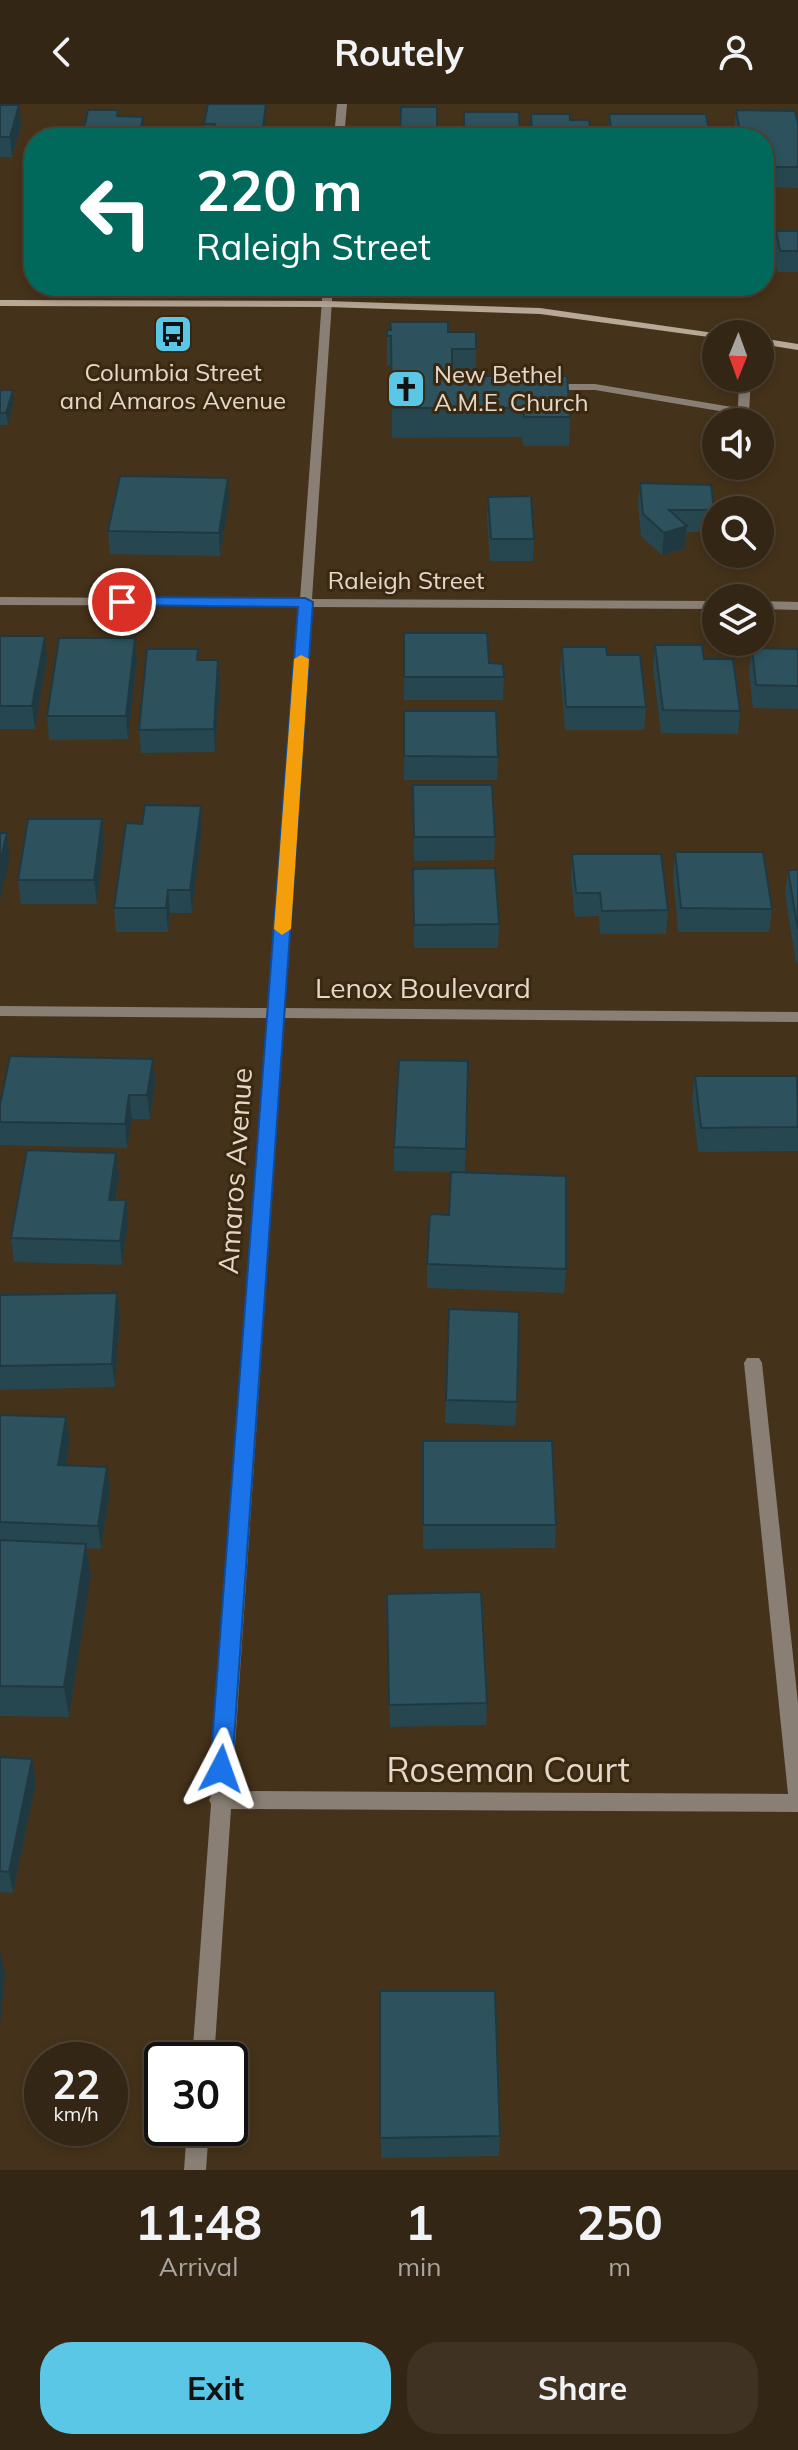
<!DOCTYPE html>
<style>
body{margin:0;font-family:Mulish,sans-serif;background:#3f3222;color:#f1f3f6;height:100vh;display:flex;flex-direction:column;font-size:30px;white-space:nowrap}
*{box-sizing:border-box;margin:0}
p{font-size:26px;color:#a9a5a0}
.icon{flex:none;width:44px;height:44px;fill:none;stroke:currentColor;stroke-width:2;stroke-linecap:round;stroke-linejoin:round}
.map{position:relative;height:2066px;overflow:hidden}
.drawer{display:flex;flex-direction:column;background:#342614;flex:1}
.drawer>*{flex:none}
.hud{position:absolute;left:24px;top:24px;width:750px;height:168px;border-radius:32px;box-shadow:0 4px 12px #0003,0 0 0 2px #4e4334;background:#00695c;color:#fff;overflow:hidden}
.needle{width:52px;rotate:181deg}
.buttons{position:absolute;left:702px;top:216px;display:grid;gap:16px}
.buttons a{display:grid;place-items:center;width:72px;height:72px;border-radius:50%;background:#342614;box-shadow:0 4px 12px #0003,0 0 0 2px #4e4334;font-size:40px}
.speed{position:absolute;left:24px;top:1938px;display:flex;gap:16px;font-size:40px;font-weight:700;text-align:center}
.speed>*{display:grid;place-content:center;width:104px;height:104px;border-radius:50%;background:#342614;box-shadow:0 4px 12px #0003,0 0 0 2px #4e4334;line-height:1}
.speed small{font-size:20px;font-weight:400}
.speed .limit{border:4px solid #111;border-radius:12px;background:#fff;color:#111}
.pin{position:absolute;display:grid;place-items:center;width:68px;height:68px;color:#fff;margin:-34px;border:4px solid #fff;border-radius:50%;box-shadow:0 2px 8px #0007}
.me{position:absolute;width:88px;margin:-44px;rotate:4deg;stroke-linejoin:round;filter:drop-shadow(0 0 6px #0008)}
.turn{display:flex;align-items:center;gap:28px;height:168px;padding:0 40px;font-size:36px}
.turn .icon{width:104px;height:104px;stroke-width:2.5}
.turn b{display:block;font-size:56px;line-height:68px}
.eta{display:flex;justify-content:space-evenly;align-items:center;height:136px;text-align:center}
.eta b{font-size:48px;font-weight:700;line-height:56px}
.button{display:flex;gap:16px;margin-top:auto;padding:16px 40px}
.button a{flex:1;height:92px;border-radius:32px;background:#5bc7e7;color:#111;font-size:32px;font-weight:700;line-height:92px;text-align:center}
.button a+a{background:#3f3222;color:#f1f3f6}
header{display:flex;justify-content:space-between;align-items:center;height:104px;padding:0 40px;background:#342614;font-size:36px;font-weight:700}
.map>svg:first-child{display:block}
.lines{fill:none;stroke-linecap:round;stroke-linejoin:round}
.lane{fill:#897f74;fill-rule:evenodd}
.street{fill:#897f74;fill-rule:evenodd}
.secondary{fill:#b8a896;fill-rule:evenodd}
.wall{fill:#274750}
.shaded-wall{fill:#203941}
.building{fill:#2d525d;stroke:#203941;stroke-width:2}
.route{fill:#1a73e8;stroke:#114b97;stroke-width:2}
.slow{fill:#f59e0b}
.labels{text-anchor:middle;stroke-width:6;stroke-linejoin:round;paint-order:stroke}
.far-poi-label{font-size:24px;fill:#e3d8ca;stroke:#3a2810}
.far-street-label{font-size:24px;fill:#e3d8ca;stroke:#3a2810}
.street-label{font-size:28px;fill:#e3d8ca;stroke:#3a2810}
.near-street-label{font-size:34px;fill:#e3d8ca;stroke:#3a2810}
</style>
<header><svg class="icon" aria-label="back" viewBox="0 0 24 24"><path d="M15 5l-7 7 7 7"/></svg>Routely<svg class="icon" aria-label="person" viewBox="0 0 24 24"><circle cx="12" cy="8" r="4"/><path d="M4 21q1-7 8-7t8 7"/></svg></header>
<div class="map">
<svg width="798" height="2066" viewBox="0 0 798 2066">
<rect width="100%" height="100%" fill="#45321a"/>
<g class="lines">
<polygon class="lane" points="739,274 751,274 749,308 743,311 595,286 549,286 543,283 549,280 595,280 738,304"/>
<g class="street">
<polygon points="337,0 347,0 344,34 334,34"/>
<polygon points="323,182 333,182 312,495 716,497 716,505 312,503 285,904 798,908 798,918 284,914 232,1687 788,1690 744,1259 747,1254 759,1254 762,1259 798,1599 798,1708 231,1705 214,1956 192,1956 211,1700 209,1696 212,1690 269,914 0,912 0,902 270,904 299,502 0,501 0,493 300,495"/>
<polygon points="760,497 798,498 798,506 760,505"/>
<polygon points="187,2024 209,2024 206,2066 184,2066"/>
</g>
<g class="secondary">
<polygon points="0,196 327,197 540,204 721,230 716,230 716,234 540,210 327,203 0,202"/>
<polygon points="760,234 798,240 798,246 760,240"/>
</g>
</g>
<g class="wall">
<polygon points="266,0 266,19 264,34 205,34 204,20"/>
<polygon points="0,1 19,1 21,21 12,53 0,53"/>
<polygon points="736,6 798,19 798,84 764,83 764,34 736,34 734,26"/>
<polygon points="609,10 710,32 710,34 608,34"/>
<polygon points="776,127 798,127 798,168 777,168 774,148"/>
<polygon points="387,226 448,228 476,245 476,272 570,313 569,342 523,342 522,333 392,334 392,261 387,261"/>
<polygon points="0,286 14,298 8,321 0,321"/>
<polygon points="640,379 714,406 712,428 687,428 685,444 662,451 641,432 638,401"/>
<polygon points="488,393 534,435 533,457 490,457 487,415"/>
<polygon points="229,397 220,452 110,450 108,427"/>
<polygon points="404,529 489,559 504,573 503,596 404,596"/>
<polygon points="0,532 47,555 35,625 0,625"/>
<polygon points="655,541 704,555 740,607 738,630 661,629 653,564"/>
<polygon points="562,543 607,551 646,603 644,626 565,626 560,566"/>
<polygon points="752,544 798,545 798,605 753,604 749,567"/>
<polygon points="199,556 220,579 215,648 141,649 139,626"/>
<polygon points="137,557 128,635 49,636 47,612"/>
<polygon points="404,607 498,653 497,676 404,676"/>
<polygon points="413,681 495,733 494,756 414,757"/>
<polygon points="201,702 202,725 192,809 170,809 168,828 116,828 114,804 142,720"/>
<polygon points="104,739 97,800 21,800 18,776"/>
<polygon points="675,748 772,805 769,828 678,828 673,771"/>
<polygon points="572,750 668,806 666,830 600,830 599,812 575,813 571,774"/>
<polygon points="413,765 499,820 498,844 414,844"/>
<polygon points="788,766 798,766 798,859 796,859 785,790"/>
<polygon points="153,955 155,979 150,1015 132,1015 127,1044 0,1041 0,1001"/>
<polygon points="468,957 465,1068 566,1165 564,1189 427,1184 427,1160 449,1111 451,1068 394,1067 394,1043"/>
<polygon points="695,972 798,977 798,1047 698,1048 692,996"/>
<polygon points="116,1049 119,1073 116,1096 126,1096 128,1120 122,1161 14,1158 11,1134"/>
<polygon points="0,1191 120,1213 115,1283 0,1286"/>
<polygon points="449,1205 517,1298 515,1322 445,1319"/>
<polygon points="0,1311 66,1313 70,1337 66,1361 110,1386 101,1445 87,1444 91,1471 69,1613 0,1612"/>
<polygon points="423,1337 556,1421 555,1444 423,1445"/>
<polygon points="387,1490 487,1599 486,1621 390,1623"/>
<polygon points="0,1653 32,1655 36,1678 13,1789 0,1788"/>
<polygon points="380,1887 500,2032 499,2052 381,2054"/>
</g>
<g class="shaded-wall">
<polygon points="266,0 266,19 264,34 262,34"/>
<polygon points="19,1 21,21 12,53 10,33"/>
<polygon points="143,13 145,34 139,34"/>
<polygon points="13,286 14,298 8,321 6,309"/>
<polygon points="228,374 229,397 220,452 219,429"/>
<polygon points="687,422 685,444 662,451 664,429"/>
<polygon points="45,532 47,555 35,625 32,602"/>
<polygon points="135,534 137,557 128,635 126,612"/>
<polygon points="218,556 220,579 215,648 214,625"/>
<polygon points="201,702 202,725 192,809 190,786"/>
<polygon points="102,715 104,739 97,800 94,776"/>
<polygon points="7,729 10,752 0,796 0,758"/>
<polygon points="168,786 170,809 168,828 166,804"/>
<polygon points="153,955 155,979 150,1015 147,991"/>
<polygon points="129,991 132,1015 127,1044 125,1020"/>
<polygon points="116,1049 119,1073 112,1119 109,1096"/>
<polygon points="126,1096 128,1120 122,1161 120,1137"/>
<polygon points="117,1189 120,1213 115,1283 112,1260"/>
<polygon points="66,1313 70,1337 62,1385 58,1361"/>
<polygon points="107,1363 110,1386 101,1445 98,1422"/>
<polygon points="86,1440 91,1471 69,1613 64,1583"/>
<polygon points="32,1655 36,1678 13,1789 9,1768"/>
<polygon points="0,1847 5,1870 0,1922"/>
</g>
<g class="building">
<polygon points="208,0 266,0 262,31 213,30 215,20 204,20"/>
<polygon points="0,1 19,1 10,33 0,33"/>
<polygon points="401,3 437,3 437,34 400,34"/>
<polygon points="88,6 118,6 117,12 143,13 139,34 82,34"/>
<polygon points="736,6 795,7 798,19 798,63 764,63 764,34 741,34"/>
<polygon points="464,8 519,8 520,34 464,34"/>
<polygon points="531,10 570,10 570,16 589,16 591,34 532,34"/>
<polygon points="609,10 706,10 710,32 685,32 686,34 612,34"/>
<polygon points="776,127 798,127 798,147 780,147"/>
<polygon points="390,218 448,218 448,228 476,228 476,245 452,245 452,272 567,272 570,313 524,313 523,304 392,304 391,232 387,232 387,226 391,226"/>
<polygon points="0,286 13,286 6,309 0,309"/>
<polygon points="120,372 228,374 219,429 108,427"/>
<polygon points="640,379 711,381 714,406 669,406 687,422 664,429 643,410"/>
<polygon points="531,392 534,435 491,435 488,393"/>
<polygon points="404,529 487,529 489,559 503,560 504,573 404,573"/>
<polygon points="0,532 45,532 32,602 0,602"/>
<polygon points="59,534 135,534 126,612 47,612"/>
<polygon points="655,541 702,541 704,555 733,555 740,607 663,606"/>
<polygon points="562,543 606,543 607,551 640,551 646,603 566,603"/>
<polygon points="752,544 798,545 798,582 756,581"/>
<polygon points="147,545 198,545 197,556 218,556 214,625 139,626"/>
<polygon points="404,607 496,607 498,653 404,652"/>
<polygon points="413,681 492,681 495,733 414,733"/>
<polygon points="145,701 201,702 190,786 168,786 166,804 114,804 126,719 142,720"/>
<polygon points="28,715 102,715 94,776 18,776"/>
<polygon points="0,729 7,729 0,758"/>
<polygon points="675,748 763,748 772,805 681,804"/>
<polygon points="572,750 661,750 668,806 602,807 600,789 576,789"/>
<polygon points="495,764 499,820 414,821 413,765"/>
<polygon points="788,766 798,766 798,826"/>
<polygon points="10,952 153,955 147,991 129,991 125,1020 0,1018 0,1001"/>
<polygon points="399,956 468,957 466,1045 394,1043"/>
<polygon points="695,972 797,972 798,1023 701,1024"/>
<polygon points="27,1046 116,1049 109,1096 126,1096 120,1137 11,1134"/>
<polygon points="451,1068 566,1072 566,1165 427,1160 430,1110 449,1111"/>
<polygon points="117,1189 112,1260 0,1262 0,1191"/>
<polygon points="449,1205 519,1208 517,1298 446,1296"/>
<polygon points="0,1311 66,1313 58,1361 107,1363 98,1422 0,1418"/>
<polygon points="423,1337 552,1337 556,1421 423,1421"/>
<polygon points="0,1436 86,1440 64,1583 0,1582"/>
<polygon points="481,1488 487,1599 389,1601 387,1490"/>
<polygon points="0,1653 32,1655 9,1768 0,1767"/>
<polygon points="380,1887 495,1887 500,2032 380,2034"/>
</g>
<polygon class="route" points="122,493 305,494 313,498 232,1665 229,1672 221,1675 213,1672 210,1665 298,503 117,501 117,495"/>
<polygon class="slow" points="301,551 309,555 291,825 282,831 274,825 294,555"/>
<defs>
<g id="bus-square" transform="scale(2)"><rect x="-9" y="-9" width="18" height="18" rx="4" fill="#5bc7e7" stroke="#3a2810"/><path d="M-5-6H5V4H4V6H2V4H-2V6H-4V4H-5ZM-3.5-4V0h7V-4ZM-3.5 1.2v1.5H-2V1.2ZM2 1.2v1.5H3.5V1.2Z" fill="#111"/></g>
<g id="church-square" transform="scale(2)"><rect x="-9" y="-9" width="18" height="18" rx="4" fill="#5bc7e7" stroke="#3a2810"/><path d="M-1.2-6h2.4v3.5h3.3v2.4h-3.3V6h-2.4V-.1h-3.3v-2.4h3.3Z" fill="#111"/></g>
</defs>
<g fill-rule="evenodd">
<use href="#bus-square" x="173" y="230"/>
<use href="#church-square" x="406" y="285"/>
</g>
<g class="labels">
<g class="far-poi-label">
<text x="173" y="277">Columbia Street<tspan x="173" dy="28">and Amaros Avenue</tspan></text>
<text x="434" y="279" text-anchor="start">New Bethel<tspan x="434" dy="28">A.M.E. Church</tspan></text>
</g>
<g class="far-street-label">
<text x="406" y="485">Raleigh Street</text>
</g>
<g class="street-label">
<text x="423" y="894">Lenox Boulevard</text>
<text transform="translate(235 1067) rotate(-86)" y="10">Amaros Avenue</text>
</g>
<g class="near-street-label">
<text x="508" y="1678">Roseman Court</text>
</g>
</g>
</svg>
<div class="buttons">
<a><svg class="needle" viewBox="-14 -14 28 28"><path d="M0-13l5 13h-10z" fill="#e53935"/><path d="M0 13l5-13h-10z" fill="#a9a5a0"/></svg></a>
<a><svg class="icon" aria-label="sound" viewBox="0 0 24 24"><path d="M4 9h4l5-4v14l-5-4H4zM17 9q2 3 0 6"/></svg></a>
<a><svg class="icon" aria-label="search" viewBox="0 0 24 24"><circle cx="10" cy="10" r="6"/><path d="M15 15l6 6"/></svg></a>
<a><svg class="icon" aria-label="layers" viewBox="0 0 24 24"><path d="M12 4l9 5-9 5-9-5zM3 14l9 5 9-5"/></svg></a>
</div>
<div class="speed"><div>22<small>km/h</small></div><div class="limit">30</div></div>
<div class="pin" style="left:122px;top:498px;background:#d93025"><svg class="icon" aria-label="arrive" viewBox="0 0 24 24"><path d="M6 21V4h12l-3 4 3 4H6"/></svg></div>
<svg class="me" style="left:221px;top:1665px" viewBox="-20 -20 40 40"><path d="M0-17L14 15 0 8-14 15z" fill="#1a73e8" stroke="#fff" stroke-width="4"/></svg>
<div class="hud">
<div class="turn"><svg class="icon" aria-label="left" viewBox="0 0 24 24"><path d="M17 20v-9H6M10 6l-5 5 5 5"/></svg><div><b>220 m</b>Raleigh Street</div></div>
</div>
</div>
<section class="drawer">
<div class="eta">
<div><b>11:48</b><p>Arrival</p></div>
<div><b>1</b><p>min</p></div>
<div><b>250</b><p>m</p></div>
</div>
<div class="button"><a>Exit</a><a>Share</a></div>
</section>
